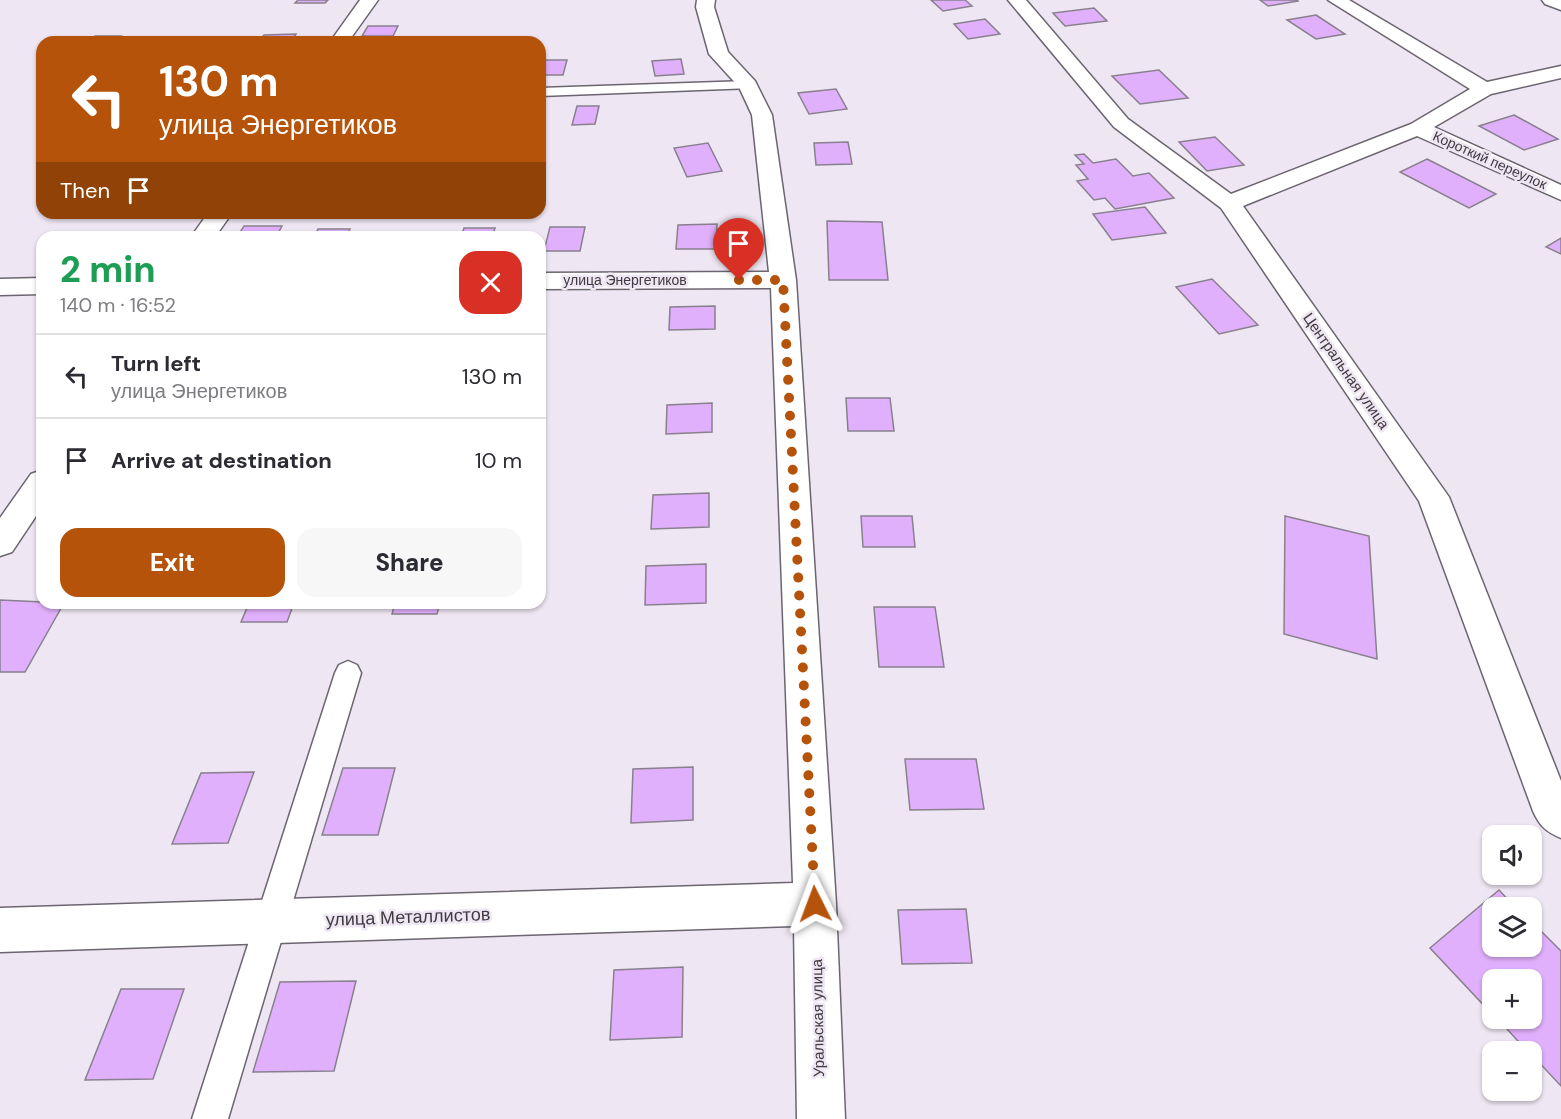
<!DOCTYPE html>
<meta charset="utf-8">
<style>
body{margin:0;font-family:"DM Sans",sans-serif;background:#f7f7f7;color:#2b2b33;height:100vh;display:flex;flex-direction:column;font-size:22px;white-space:nowrap}
*{box-sizing:border-box;margin:0}
p{font-size:20px;color:#7c7c81}
.icon{flex:none;width:33px;height:33px;fill:none;stroke:currentColor;stroke-width:2;stroke-linecap:round;stroke-linejoin:round}
.map{position:relative;flex:1;overflow:hidden}
.sheet{position:absolute;left:36px;top:231px;width:510px;height:378px;display:flex;flex-direction:column;background:#fff;border-radius:18px;box-shadow:0 2px 4px #0004}
.sheet>*{flex:none}
.guide{position:absolute;left:36px;top:36px;width:510px;height:183px;border-radius:18px;box-shadow:0 2px 4px #0004;background:#b45309;color:#fff;overflow:hidden}
.fabs{position:absolute;left:1482px;top:825px;display:grid;gap:12px}
.fabs a{display:grid;place-items:center;width:60px;height:60px;border-radius:12px;background:#fff;box-shadow:0 2px 4px #0004;font-size:30px}
.pin{position:absolute;display:grid;place-items:center;width:51px;height:51px;color:#fff;margin:-62px -26px;border-radius:50% 50% 50% 0;rotate:-45deg;box-shadow:0 0 6px #0007}
.pin .icon{rotate:45deg}
.me{position:absolute;width:66px;margin:-33px;rotate:357deg;stroke-linejoin:round;filter:drop-shadow(0 0 4px #0008)}
.turn{display:flex;align-items:center;gap:21px;height:126px;padding:0 24px;font-size:27px}
.turn .icon{width:78px;height:78px;stroke-width:2.5}
.turn b{display:block;font-size:42px;line-height:51px}
.then{display:flex;align-items:center;height:57px;padding:0 24px;background:#0003;gap:12px;font-size:22px}
.round{display:grid;place-items:center;flex:none;width:63px;height:63px;border-radius:18px;background:#f7f7f7}
.headline{display:flex;align-items:center;justify-content:space-between;height:102px;padding:0 24px}
h1{font-size:36px;font-weight:800;line-height:45px;color:#1e9e55}
.cta{display:flex;gap:12px;margin-top:auto;padding:12px 24px}
.cta a{flex:1;height:69px;border-radius:18px;background:#b45309;color:#fff;font-size:24px;font-weight:800;line-height:69px;text-align:center}
.cta a+a{background:#f7f7f7;color:#2b2b33}
ul{padding:0;list-style:none}
li{display:flex;align-items:center;gap:18px;height:84px;padding:0 24px;border-top:2px solid #e1e1e2}
li div{flex:1}
li b{display:block;font-size:22px}
li em{font-style:normal}
.map>svg:first-child{display:block}
.building{fill:#e1b0fc;stroke:#88818d;stroke-width:1.5}
.lines{fill:none;stroke-linecap:round;stroke-linejoin:round}
.service-casing{stroke:#6c6570;stroke-width:3}
.minor-casing{stroke:#6c6570;stroke-width:3}
.service{fill:#fff;fill-rule:evenodd}
.minor{fill:#fff;fill-rule:evenodd}
.route{stroke:#b45309;stroke-width:10;stroke-dasharray:0 18}
.labels{text-anchor:middle;stroke-width:5;stroke-linejoin:round;paint-order:stroke}
.far-street-label{font-size:14px;fill:#3e3b40;stroke:#eee6f2}
.street-label{font-size:15px;fill:#3e3b40;stroke:#eee6f2}
.near-street-label{font-size:18px;fill:#3e3b40;stroke:#eee6f2}
</style>
<div class="map">
<svg width="1561" height="1119" viewBox="0 0 1561 1119">
<rect width="100%" height="100%" fill="#eee6f2"/>
<g class="building">
<polygon points="298,0 328,0 325,3 295,3"/>
<polygon points="931,0 965,0 972,6 943,11"/>
<polygon points="1260,0 1297,0 1298,1 1268,6"/>
<polygon points="1094,8 1107,21 1065,26 1053,13"/>
<polygon points="1316,15 1345,34 1316,39 1287,20"/>
<polygon points="985,19 1000,34 968,39 954,24"/>
<polygon points="368,26 398,26 393,36 362,36"/>
<polygon points="296,34 291,42 258,42 264,35"/>
<polygon points="95,36 121,36 115,42 89,42"/>
<polygon points="681,59 684,74 655,76 652,61"/>
<polygon points="540,60 567,60 563,75 540,75"/>
<polygon points="1159,70 1188,98 1140,104 1112,76"/>
<polygon points="836,89 847,109 809,114 798,93"/>
<polygon points="577,106 599,106 595,124 572,125"/>
<polygon points="1514,115 1558,139 1524,150 1479,126"/>
<polygon points="1215,137 1244,165 1207,171 1179,142"/>
<polygon points="848,142 852,164 816,165 814,143"/>
<polygon points="708,143 722,171 687,177 674,148"/>
<polygon points="1084,154 1093,163 1116,159 1133,176 1149,173 1174,198 1115,209 1105,198 1094,200 1077,181 1088,179 1076,165 1084,164 1075,155"/>
<polygon points="1427,159 1496,194 1469,208 1400,172"/>
<polygon points="1145,207 1166,233 1112,240 1093,214"/>
<polygon points="827,221 882,222 888,280 829,280"/>
<polygon points="717,224 716,249 676,249 678,225"/>
<polygon points="244,226 282,226 276,237 237,237"/>
<polygon points="550,227 585,227 580,251 544,251"/>
<polygon points="464,228 495,228 492,237 461,237"/>
<polygon points="318,229 350,229 346,237 314,237"/>
<polygon points="1561,238 1561,254 1546,247"/>
<polygon points="1212,279 1258,325 1219,334 1176,287"/>
<polygon points="715,306 715,329 669,330 670,307"/>
<polygon points="846,398 890,398 894,431 848,431"/>
<polygon points="712,403 712,432 666,434 667,405"/>
<polygon points="709,493 709,527 651,529 653,495"/>
<polygon points="861,516 912,516 915,547 863,547"/>
<polygon points="1285,516 1369,536 1377,659 1284,634"/>
<polygon points="706,564 706,603 645,605 646,566"/>
<polygon points="0,600 64,603 25,672 0,672"/>
<polygon points="249,603 294,603 287,622 241,622"/>
<polygon points="395,603 440,603 437,614 392,614"/>
<polygon points="874,607 935,607 944,667 879,667"/>
<polygon points="905,759 976,759 984,809 910,810"/>
<polygon points="693,767 693,820 631,823 633,769"/>
<polygon points="343,768 395,768 378,835 322,835"/>
<polygon points="254,772 228,843 172,844 201,773"/>
<polygon points="1499,890 1516,908 1492,908 1492,946 1532,946 1532,922 1561,951 1561,1086 1532,1055 1532,1052 1528,1052 1497,1018 1532,1018 1532,980 1492,980 1492,1014 1430,948"/>
<polygon points="966,909 972,963 902,964 898,910"/>
<polygon points="683,967 682,1037 610,1040 614,970"/>
<polygon points="356,981 334,1071 253,1072 280,982"/>
<polygon points="121,989 184,989 153,1079 85,1080"/>
</g>
<g class="lines">
<g class="service-casing">
<g id="service">
<polygon points="748,81 755,85 753,88 540,96 540,88"/>
<polygon points="348,661 357,665 361,673 228,1119 192,1119 335,673 339,665"/>
</g>
</g>
<g class="minor-casing">
<g id="minor">
<polygon points="360,0 378,0 348,42 330,42"/>
<polygon points="697,0 715,0 714,7 728,52 755,81 772,115 796,280 836,904 845,1119 797,1119 794,926 0,952 0,908 793,883 771,288 540,289 540,273 769,272 752,115 739,87 709,54 696,7"/>
<path d="M1008 0H1026L1128 119 1231 194 1411 124 1470 89 1328 0H1349L1487 82 1561 66V78L1491 94 1434 127 1561 185V200L1417 136 1243 206 1449 497 1561 781V838C1545 831 1540 826 1533 811L1419 501 1221 208 1114 127Z"/>
<polygon points="1542,0 1561,0 1561,10 1545,4"/>
<polygon points="208,213 232,213 215,237 191,237"/>
<polygon points="42,278 42,294 0,295 0,279"/>
<polygon points="42,470 42,507 12,552 0,556 0,518 31,474"/>
</g>
</g>
<use href="#service" class="service"/>
<use href="#minor" class="minor"/>
</g>
<g class="lines">
<polyline class="route" points="739,280 783,280 815,904"/>
</g>
<g class="labels">
<g class="far-street-label">
<text transform="translate(1490 160) rotate(24)" y="5">Короткий переулок</text>
<text x="625" y="285">улица Энергетиков</text>
</g>
<g class="street-label">
<text transform="translate(1346 371) rotate(55)" y="5">Центральная улица</text>
<text transform="translate(818 1018) rotate(-91)" y="5">Уральская улица</text>
</g>
<g class="near-street-label">
<text transform="translate(408 917) rotate(-2)" y="6">улица Металлистов</text>
</g>
</g>
</svg>
<div class="fabs">
<a><svg class="icon" aria-label="sound" viewBox="0 0 24 24"><path d="M4 9h4l5-4v14l-5-4H4zM17 9q2 3 0 6"/></svg></a>
<a><svg class="icon" aria-label="layers" viewBox="0 0 24 24"><path d="M12 4l9 5-9 5-9-5zM3 14l9 5 9-5"/></svg></a>
<a>+</a>
<a>−</a>
</div>
<div class="pin" style="left:739px;top:280px;background:#d93025"><svg class="icon" aria-label="arrive" viewBox="0 0 24 24"><path d="M6 21V4h12l-3 4 3 4H6"/></svg></div>
<svg class="me" style="left:815px;top:904px" viewBox="-20 -20 40 40"><path d="M0-17L14 15 0 8-14 15z" fill="#b45309" stroke="#fff" stroke-width="4"/></svg>
<div class="guide">
<div class="turn"><svg class="icon" aria-label="left" viewBox="0 0 24 24"><path d="M17 20v-9H6M10 6l-5 5 5 5"/></svg><div><b>130 m</b>улица Энергетиков</div></div>
<div class="then">Then<svg class="icon" aria-label="arrive" viewBox="0 0 24 24"><path d="M6 21V4h12l-3 4 3 4H6"/></svg></div>
</div>
<section class="sheet">
<div class="headline"><div><h1>2 min</h1><p>140 m · 16:52</p></div><a class="round" style="background:#d93025;color:#fff"><svg class="icon" aria-label="close" viewBox="0 0 24 24"><path d="M6 6l12 12M18 6L6 18"/></svg></a></div>
<ul>
<li><svg class="icon" aria-label="left" viewBox="0 0 24 24"><path d="M17 20v-9H6M10 6l-5 5 5 5"/></svg><div><b>Turn left</b><p>улица Энергетиков</p></div><em>130 m</em></li>
<li><svg class="icon" aria-label="arrive" viewBox="0 0 24 24"><path d="M6 21V4h12l-3 4 3 4H6"/></svg><div><b>Arrive at destination</b></div><em>10 m</em></li>
</ul>
<div class="cta"><a>Exit</a><a>Share</a></div>
</section>
</div>
